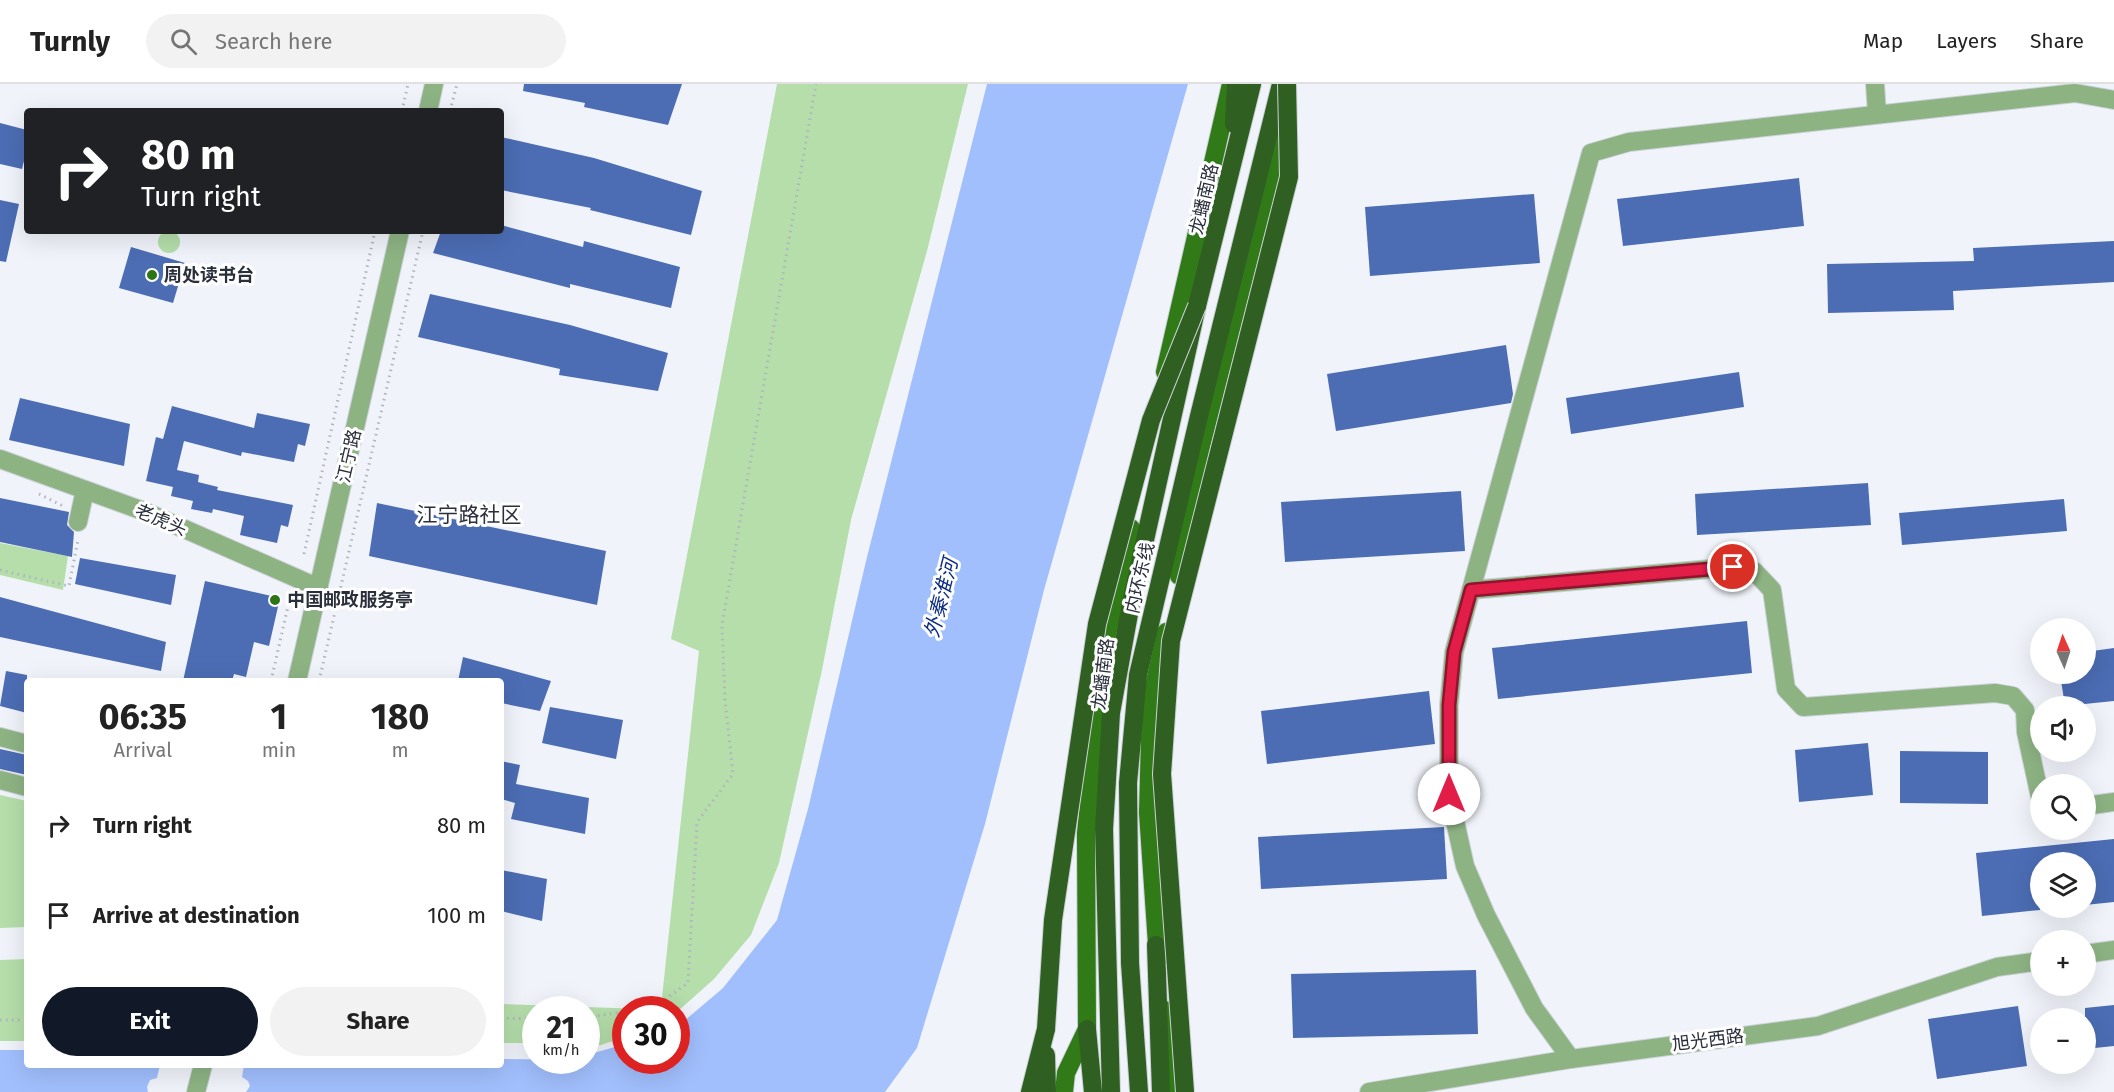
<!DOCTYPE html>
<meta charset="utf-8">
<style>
body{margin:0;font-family:"Fira Sans","Noto Sans SC",sans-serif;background:#f2f2f2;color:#222;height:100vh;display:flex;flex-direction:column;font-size:22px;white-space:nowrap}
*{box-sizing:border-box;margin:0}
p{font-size:20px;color:#767676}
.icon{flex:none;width:33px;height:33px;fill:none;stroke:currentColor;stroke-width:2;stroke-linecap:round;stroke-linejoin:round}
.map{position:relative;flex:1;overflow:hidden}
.panel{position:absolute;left:24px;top:594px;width:480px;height:390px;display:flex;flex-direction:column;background:#fff;border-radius:6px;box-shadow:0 6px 24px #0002}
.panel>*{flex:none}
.guide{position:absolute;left:24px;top:24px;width:480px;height:126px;border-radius:6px;box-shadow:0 6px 24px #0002;background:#202124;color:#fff;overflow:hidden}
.needle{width:39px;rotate:357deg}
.tools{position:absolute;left:2030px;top:534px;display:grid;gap:12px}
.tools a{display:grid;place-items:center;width:66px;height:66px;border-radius:50%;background:#fff;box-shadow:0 6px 24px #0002;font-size:30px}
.speed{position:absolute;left:522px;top:912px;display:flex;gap:12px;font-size:30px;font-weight:700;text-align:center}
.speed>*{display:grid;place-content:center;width:78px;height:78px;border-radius:50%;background:#fff;box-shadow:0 6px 24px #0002;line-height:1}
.speed small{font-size:15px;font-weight:400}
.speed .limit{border:9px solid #d22;background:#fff;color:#111}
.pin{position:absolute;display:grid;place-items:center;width:51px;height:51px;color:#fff;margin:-26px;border:3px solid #fff;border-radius:50%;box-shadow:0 2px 6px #0007}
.me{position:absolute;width:66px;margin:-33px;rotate:0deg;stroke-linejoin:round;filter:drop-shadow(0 0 4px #0008)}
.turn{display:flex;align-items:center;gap:21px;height:126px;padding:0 18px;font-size:27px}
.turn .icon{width:78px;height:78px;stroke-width:2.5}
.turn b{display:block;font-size:42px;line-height:51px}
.eta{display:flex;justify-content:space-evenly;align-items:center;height:102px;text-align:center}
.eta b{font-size:36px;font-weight:700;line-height:42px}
.action{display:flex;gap:12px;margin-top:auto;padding:12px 18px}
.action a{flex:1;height:69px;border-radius:36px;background:#111827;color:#fff;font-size:24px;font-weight:700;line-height:69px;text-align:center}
.action a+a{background:#f2f2f2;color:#222}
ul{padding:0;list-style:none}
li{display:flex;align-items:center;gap:18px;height:90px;padding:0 18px}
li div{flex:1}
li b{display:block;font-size:22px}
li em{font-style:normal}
header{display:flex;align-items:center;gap:36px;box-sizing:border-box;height:84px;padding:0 30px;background:#fff;border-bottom:2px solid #e0e0e0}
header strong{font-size:28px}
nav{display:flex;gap:33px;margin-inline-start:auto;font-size:21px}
.search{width:420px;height:54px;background:#f2f2f2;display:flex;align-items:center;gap:15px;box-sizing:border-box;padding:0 21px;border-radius:33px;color:#767676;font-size:22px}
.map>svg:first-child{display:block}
.green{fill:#b5deab}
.water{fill:#a1bffd}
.pier{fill:#f0f4fa}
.building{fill:#4c6db4}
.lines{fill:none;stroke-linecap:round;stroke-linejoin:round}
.minor-casing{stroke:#ccd1d8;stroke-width:20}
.major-casing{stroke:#ccd1d8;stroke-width:20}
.highway-casing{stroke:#ccd1d8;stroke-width:20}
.path{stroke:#b0b4bc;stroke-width:3;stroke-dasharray:1.5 4.5;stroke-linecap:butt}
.minor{stroke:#8db383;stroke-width:18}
.major{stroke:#307b17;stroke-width:18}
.highway{stroke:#2f5f21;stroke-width:18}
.highway-bridge-casing{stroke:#ccd1d8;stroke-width:20;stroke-linecap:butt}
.highway-bridge{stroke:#2f5f21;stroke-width:18}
.route-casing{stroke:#92132f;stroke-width:15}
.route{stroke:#e11d48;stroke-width:10}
.poi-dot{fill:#2d7415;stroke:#fff;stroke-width:2}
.labels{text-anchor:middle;stroke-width:6;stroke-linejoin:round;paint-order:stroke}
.street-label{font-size:18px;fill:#292f3b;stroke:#fff}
.poi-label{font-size:18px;font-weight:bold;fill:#292f3b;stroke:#fff;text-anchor:start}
.water-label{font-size:20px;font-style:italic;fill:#0d2d82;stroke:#fff}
.quarter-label{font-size:21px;fill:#292f3b;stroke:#fff}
</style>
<header>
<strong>Turnly</strong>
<div class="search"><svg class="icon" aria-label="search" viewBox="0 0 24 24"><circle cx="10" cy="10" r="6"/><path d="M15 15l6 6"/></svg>Search here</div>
<nav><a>Map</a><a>Layers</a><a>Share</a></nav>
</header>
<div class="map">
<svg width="2114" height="1008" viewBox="0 0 2114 1008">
<rect width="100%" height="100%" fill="#f0f4fa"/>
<g class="green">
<polygon points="777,0 968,0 927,167 851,436 822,586 779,779 751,851 714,895 677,928 676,926 652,925 661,923 699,567 671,555"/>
<circle cx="169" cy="158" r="11"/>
<polygon points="0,459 68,472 63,506 0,491"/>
<polygon points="0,711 27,717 27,843 0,844"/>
<polygon points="27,875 27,957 0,957 0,876"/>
<polygon points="501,920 643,925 626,926 625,953 601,961 587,961 586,926 536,926 535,959 501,959"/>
</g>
<polygon class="water" points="987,0 1188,0 1044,506 985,740 917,964 885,1008 0,1008 0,966 27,966 27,981 501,981 501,975 586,976 587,971 625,960 626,976 676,976 677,943 723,904 777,836 808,725 866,477"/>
<polygon class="pier" points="160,981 244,981 242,993 248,997 250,1002 246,1008 148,1008 147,1003 150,996 157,994"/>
<g class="building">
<polygon points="524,0 682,0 668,41 584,23 585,19 523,7"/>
<polygon points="0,39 27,46 27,65 22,85 0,80"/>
<polygon points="501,53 594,74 702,107 691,151 590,126 591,124 501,106"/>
<polygon points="1799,94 1804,142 1623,162 1617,115"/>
<polygon points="1534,110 1540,179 1370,192 1365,123"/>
<polygon points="0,116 19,120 6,178 0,177"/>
<polygon points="501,141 583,163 584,157 680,183 671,224 570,200 570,204 433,169 441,147 501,147"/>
<polygon points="2114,157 2114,198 1953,207 1954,226 1828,229 1827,180 1974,177 1973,164"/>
<polygon points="131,163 185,179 173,219 119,204"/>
<polygon points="430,210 570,241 668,269 658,307 559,291 560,285 418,253"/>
<polygon points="1506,261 1513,310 1511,319 1336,347 1327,290"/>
<polygon points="1739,288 1744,323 1571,350 1566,314"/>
<polygon points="20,314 130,340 124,382 9,356"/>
<polygon points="172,322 254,344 257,329 310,340 305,362 298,360 294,378 242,368 241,372 184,357 177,386 199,391 198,398 218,403 217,406 293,421 288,443 281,441 277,459 240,451 244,432 213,425 212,429 191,425 193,417 171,412 173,403 146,397 156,353 163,355"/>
<polygon points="1868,399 1871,441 1697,451 1695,410"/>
<polygon points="1461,407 1465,467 1285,478 1281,418"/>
<polygon points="0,414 69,428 67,441 74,448 72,473 0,458"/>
<polygon points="2064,415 2067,447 1902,461 1899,429"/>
<polygon points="377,419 606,467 597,521 369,472"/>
<polygon points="80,474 176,491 171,521 75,500"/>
<polygon points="205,497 280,514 269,562 254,558 246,593 234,590 232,597 183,597"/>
<polygon points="0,513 166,558 161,587 0,553"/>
<polygon points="1747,537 1752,589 1498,615 1492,564"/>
<polygon points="2114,564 2114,617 2065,622 2060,590 2085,590 2085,568"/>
<polygon points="463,573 551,597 540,627 501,619 501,597 458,597"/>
<polygon points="6,587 27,591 27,629 0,622"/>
<polygon points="1429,607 1435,660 1267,680 1261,627"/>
<polygon points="550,623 623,636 616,675 542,659"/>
<polygon points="1868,659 1873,711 1799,718 1795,666"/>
<polygon points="0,665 27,671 27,691 0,685"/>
<polygon points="1900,667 1988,668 1988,720 1900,719"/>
<polygon points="501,677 520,681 516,700 589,714 585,750 511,735 515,719 501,715"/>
<polygon points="1444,743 1447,795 1261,805 1258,753"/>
<polygon points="2114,755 2114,818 2085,821 2085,778 2040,778 2040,826 1982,832 1976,769"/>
<polygon points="501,786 547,795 542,837 501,827"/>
<polygon points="1476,886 1478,950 1293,954 1291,890"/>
<polygon points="2114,921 2114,962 2085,965 2085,924"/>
<polygon points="2018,922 2027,982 1937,995 1928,935"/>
</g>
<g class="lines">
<g class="minor-casing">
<g id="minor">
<polyline points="1875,0 1877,30"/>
<polyline points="428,27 434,0"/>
<polyline points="0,375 146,428 319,504"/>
<polyline points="78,438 85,406"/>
<polyline points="1471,506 1733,483 1754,487 1772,506 1786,605 1803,623 1995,609 2013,612 2025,626 2026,648 2040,713"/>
<polyline points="297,597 400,147"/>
<polyline points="0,653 27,660"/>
<polyline points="0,696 27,703"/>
<polyline points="2085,722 2114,718"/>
<polyline points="2085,870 2114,866"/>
<polyline points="1571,975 1534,924 1486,831 1465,782 1449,710 1449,621 1454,568 1591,69 1629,58 2075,9 2114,16"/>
<polyline points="196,1008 203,981"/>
<polyline points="1369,1008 1571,975 1818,942 1997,883 2040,877"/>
</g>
</g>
<g class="major-casing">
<g id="major">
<polyline points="1165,288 1231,0"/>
<polyline points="1179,492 1186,461 1200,367 1285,34"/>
<polyline points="1158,875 1148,729 1151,616 1166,548"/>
<polyline points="1165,926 1176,1008"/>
<polyline points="1064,1008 1066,989 1087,945 1086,749 1106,555 1131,444"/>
</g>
</g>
<g class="highway-casing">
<g id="highway">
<polyline points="1234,40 1236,0"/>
<polyline points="1156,861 1161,1008"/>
<polyline points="1087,945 1093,1008"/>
<polyline points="1046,971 1047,1008"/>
<polyline points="1030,1008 1046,945"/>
<polyline points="1111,1008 1104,745 1111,629 1131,519 1197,222 1252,0"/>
<polyline points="1139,1008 1130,879 1128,699 1138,591 1199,332 1281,0"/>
</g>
</g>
<g class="path">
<polyline points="402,27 408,0"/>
<polyline points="450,27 457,0"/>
<polyline points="39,410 63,422"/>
<polyline points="304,470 375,147"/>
<polyline points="0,486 69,502 78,456"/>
<polyline points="271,597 289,518"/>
<polyline points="319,597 423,147"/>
<polyline points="650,926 688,899 697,738 733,690 725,616 722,541 816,0"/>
<polyline points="586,933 626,928"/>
<polyline points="501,934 536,935"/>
<polyline points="0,936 27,936"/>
</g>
<use href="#minor" class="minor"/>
<use href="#major" class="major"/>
<use href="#highway" class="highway"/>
<g class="highway-bridge-casing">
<g id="highway-bridge">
<polyline points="1046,945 1053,836 1097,540 1151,336 1197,222"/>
<polyline points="1185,1008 1162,690 1171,557 1289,93 1287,0"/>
</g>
</g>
<use href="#highway-bridge" class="highway-bridge"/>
</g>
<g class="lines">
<g class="route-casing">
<polyline id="route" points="1449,710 1449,621 1454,568 1471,506 1733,483"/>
</g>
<use href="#route" class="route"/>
</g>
<g class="poi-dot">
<circle cx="152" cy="191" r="6"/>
<circle cx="275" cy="516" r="6"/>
</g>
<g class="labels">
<g class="street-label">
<text transform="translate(1204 115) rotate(-77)" y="6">龙蟠南路</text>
<text transform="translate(349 372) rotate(-77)" y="6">江宁路</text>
<text transform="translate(161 436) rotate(23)" y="6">老虎头</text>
<text transform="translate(1140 494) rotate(-77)" y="6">内环东线</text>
<text transform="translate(1103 590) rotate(-83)" y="6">龙蟠南路</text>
<text transform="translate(1708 956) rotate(-7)" y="6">旭光西路</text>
</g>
<g class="poi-label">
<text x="164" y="197">周处读书台</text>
<text x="287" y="522">中国邮政服务亭</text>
</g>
<g class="water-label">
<text transform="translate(941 514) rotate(-76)" y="7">外秦淮河</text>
</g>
<g class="quarter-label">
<text x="469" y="438">江宁路社区</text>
</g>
</g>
</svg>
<div class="tools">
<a><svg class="needle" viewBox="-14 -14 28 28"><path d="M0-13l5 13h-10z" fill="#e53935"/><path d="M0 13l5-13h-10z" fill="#767676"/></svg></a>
<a><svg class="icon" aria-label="sound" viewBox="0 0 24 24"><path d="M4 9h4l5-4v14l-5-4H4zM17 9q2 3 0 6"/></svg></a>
<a><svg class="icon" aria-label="search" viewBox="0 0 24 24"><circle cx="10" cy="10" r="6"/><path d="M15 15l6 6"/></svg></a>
<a><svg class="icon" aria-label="layers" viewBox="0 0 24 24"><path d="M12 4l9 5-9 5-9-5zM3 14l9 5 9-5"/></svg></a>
<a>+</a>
<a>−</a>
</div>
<div class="speed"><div>21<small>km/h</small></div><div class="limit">30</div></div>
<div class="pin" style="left:1733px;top:483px;background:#d93025"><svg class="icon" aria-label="arrive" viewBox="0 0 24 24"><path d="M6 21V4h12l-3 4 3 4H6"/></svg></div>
<svg class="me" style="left:1449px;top:710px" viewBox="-20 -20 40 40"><circle r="19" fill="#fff"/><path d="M0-13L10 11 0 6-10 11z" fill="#e11d48"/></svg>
<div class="guide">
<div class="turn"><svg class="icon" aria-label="right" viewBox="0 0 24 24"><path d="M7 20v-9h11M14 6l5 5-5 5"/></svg><div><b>80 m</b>Turn right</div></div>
</div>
<section class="panel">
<div class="eta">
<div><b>06:35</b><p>Arrival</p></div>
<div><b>1</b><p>min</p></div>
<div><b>180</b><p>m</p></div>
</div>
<ul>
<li><svg class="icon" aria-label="right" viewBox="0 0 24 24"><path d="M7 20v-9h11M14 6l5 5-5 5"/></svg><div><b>Turn right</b></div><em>80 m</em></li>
<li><svg class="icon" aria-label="arrive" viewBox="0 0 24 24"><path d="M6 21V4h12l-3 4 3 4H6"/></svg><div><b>Arrive at destination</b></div><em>100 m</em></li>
</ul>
<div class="action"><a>Exit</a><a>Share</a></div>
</section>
</div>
